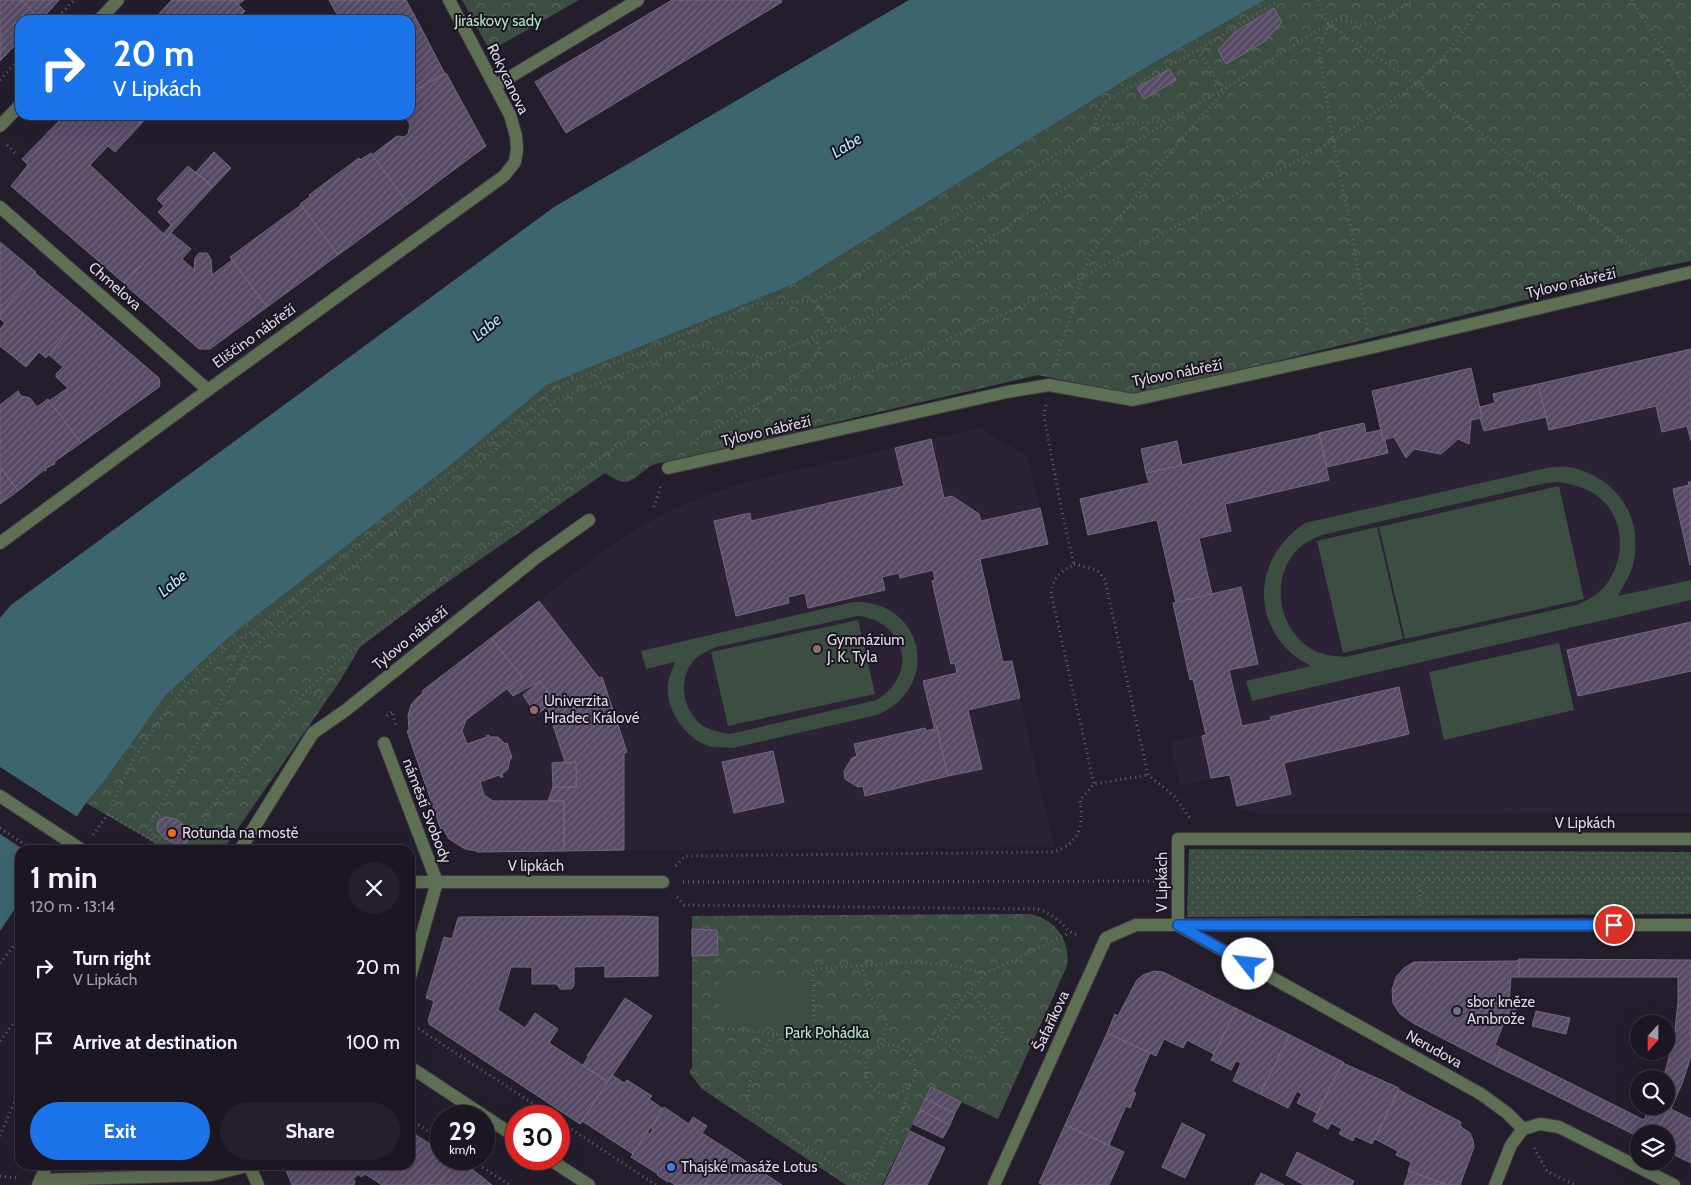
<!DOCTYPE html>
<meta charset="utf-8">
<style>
body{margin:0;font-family:Cabin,sans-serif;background:#241f2a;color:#f1f3f6;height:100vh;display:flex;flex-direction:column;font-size:19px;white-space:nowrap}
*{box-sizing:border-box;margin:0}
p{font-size:16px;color:#a09fa5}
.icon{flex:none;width:28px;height:28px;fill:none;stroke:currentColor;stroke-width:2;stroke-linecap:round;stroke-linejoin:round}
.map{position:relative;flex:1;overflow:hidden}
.details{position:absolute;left:15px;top:845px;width:400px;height:325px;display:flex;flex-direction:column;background:#1b1621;border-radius:15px;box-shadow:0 5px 20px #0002,0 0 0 1px #39353f}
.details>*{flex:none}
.top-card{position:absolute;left:15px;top:15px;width:400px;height:105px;border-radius:15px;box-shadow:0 5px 20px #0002,0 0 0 1px #39353f;background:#1a73e8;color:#fff;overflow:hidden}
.needle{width:32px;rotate:201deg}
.buttons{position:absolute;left:1630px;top:1015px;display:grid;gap:10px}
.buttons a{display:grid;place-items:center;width:45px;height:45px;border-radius:50%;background:#1b1621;box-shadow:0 5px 20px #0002,0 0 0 1px #39353f;font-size:25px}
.speed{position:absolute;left:430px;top:1105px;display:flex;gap:10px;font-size:25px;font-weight:700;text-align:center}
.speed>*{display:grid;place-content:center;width:65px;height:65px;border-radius:50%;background:#1b1621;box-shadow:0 5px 20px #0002,0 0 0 1px #39353f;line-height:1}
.speed small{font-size:12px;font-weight:400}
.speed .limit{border:8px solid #d22;background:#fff;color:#111}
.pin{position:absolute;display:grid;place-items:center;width:42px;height:42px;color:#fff;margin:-21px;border:2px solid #fff;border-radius:50%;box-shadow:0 1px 5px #0007}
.me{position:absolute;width:55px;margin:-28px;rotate:299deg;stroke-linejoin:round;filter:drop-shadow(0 0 4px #0008)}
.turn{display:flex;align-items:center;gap:18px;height:105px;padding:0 15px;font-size:22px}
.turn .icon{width:65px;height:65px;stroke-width:2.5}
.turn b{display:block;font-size:35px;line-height:42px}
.round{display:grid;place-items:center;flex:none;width:52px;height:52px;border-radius:26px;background:#241f2a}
.overview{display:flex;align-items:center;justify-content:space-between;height:85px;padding:0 15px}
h1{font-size:30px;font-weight:700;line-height:38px}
.primary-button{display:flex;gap:10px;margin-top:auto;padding:10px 15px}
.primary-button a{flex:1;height:58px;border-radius:30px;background:#1a73e8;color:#fff;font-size:20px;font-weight:700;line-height:58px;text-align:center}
.primary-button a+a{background:#241f2a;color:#f1f3f6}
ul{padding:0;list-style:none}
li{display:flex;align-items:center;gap:15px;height:75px;padding:0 15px}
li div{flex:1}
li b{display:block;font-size:19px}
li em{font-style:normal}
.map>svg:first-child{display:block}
.built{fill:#2c2236}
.grass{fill:url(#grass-dots)}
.park{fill:url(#park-crowns)}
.garden{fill:#3c4e41;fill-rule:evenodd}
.water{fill:#3c656f}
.pier{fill:#241e2c}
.building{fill:url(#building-hatch);stroke:#726a7b}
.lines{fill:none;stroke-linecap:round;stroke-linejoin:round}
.minor-casing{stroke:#3e3846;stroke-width:14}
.path{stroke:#66616e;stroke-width:3;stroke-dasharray:1 4;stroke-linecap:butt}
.minor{stroke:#5e7053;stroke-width:12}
.route-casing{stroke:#114b97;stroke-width:12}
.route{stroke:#1a73e8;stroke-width:9}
.education-dot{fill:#8d6e63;stroke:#1b1422;stroke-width:2}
.food-dot{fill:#e8710a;stroke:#1b1422;stroke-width:2}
.worship-dot{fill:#6b7280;stroke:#1b1422;stroke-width:2}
.shop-dot{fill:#3f7fe0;stroke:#1b1422;stroke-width:2}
.labels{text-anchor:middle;stroke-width:4;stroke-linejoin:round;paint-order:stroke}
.park-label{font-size:15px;fill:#b1e8bf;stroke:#1b1422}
.street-label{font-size:15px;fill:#dedae4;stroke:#1b1422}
.poi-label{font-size:15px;fill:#dedae4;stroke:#1b1422;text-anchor:start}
.water-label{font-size:16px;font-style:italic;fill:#b0ebfa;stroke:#1b1422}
</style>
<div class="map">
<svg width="1691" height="1185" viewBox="0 0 1691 1185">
<defs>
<pattern id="grass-dots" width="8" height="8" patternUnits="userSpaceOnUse" patternTransform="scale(1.25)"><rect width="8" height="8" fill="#3c4e41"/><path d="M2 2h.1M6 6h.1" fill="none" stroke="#58675c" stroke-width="1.8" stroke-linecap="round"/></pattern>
<pattern id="park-crowns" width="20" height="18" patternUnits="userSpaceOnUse" patternTransform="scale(1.25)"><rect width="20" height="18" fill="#3c4e41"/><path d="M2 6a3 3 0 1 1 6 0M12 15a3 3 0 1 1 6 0" fill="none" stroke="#58675c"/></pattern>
<pattern id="building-hatch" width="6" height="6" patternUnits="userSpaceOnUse" patternTransform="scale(1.25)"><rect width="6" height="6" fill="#574a66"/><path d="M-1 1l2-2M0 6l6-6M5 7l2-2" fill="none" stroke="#6f647c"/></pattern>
</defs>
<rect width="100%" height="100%" fill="#241e2c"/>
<g class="built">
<polygon points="1691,349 1691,813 1258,814 1235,807 1229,776 1180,785 1170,742 1205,734 1193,680 1190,680 1172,603 1175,601 1157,520 1088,535 1080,499 1148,483 1141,449 1177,441 1182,465 1364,423 1366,433 1380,430 1372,391 1471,368 1481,407 1495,403 1493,394"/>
<polygon points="979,428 1028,457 1048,544 980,559 1003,661 1011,660 1054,847 469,851 453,843 441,828 407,731 409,730 408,715 411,705 417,698 423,693 422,691 613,544 638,528 672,510 703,497 741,483"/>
</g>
<polygon class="grass" points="1189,849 1691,852 1691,914 1187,917"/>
<g class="park">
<polygon points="462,0 579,0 490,51"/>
<path d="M1265 0H1691V261L1655 268 1180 385 1133 394 1038 375 652 465C630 480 630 490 605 473L439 588 360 647 340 681 223 850H167L86 803 106 779 166 695 228 638 452 464 547 385 794 284 1145 68Z"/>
<path d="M1030 914C1055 919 1071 940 1067 966L998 1119 931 1088 882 1185H846L702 1089 689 1072 692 1068V916Z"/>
</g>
<g class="garden">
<path d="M1551 467C1558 467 1567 466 1574 468 1619 480 1644 519 1633 565 1630 576 1623 586 1618 596L1691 580V600L1252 701 1246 681 1311 666C1302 661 1293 656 1286 648 1249 608 1261 552 1305 523ZM1559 482C1576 485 1592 489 1604 502 1626 524 1624 563 1605 586 1597 595 1587 601 1576 605L1345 657C1334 656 1324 655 1315 651 1278 631 1268 578 1299 548 1306 542 1314 538 1322 535L1546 483Z"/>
<polygon points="1559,486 1584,599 1405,639 1379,527"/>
<polygon points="1377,527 1403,639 1343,653 1317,541"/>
<path d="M853 602C924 599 943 687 877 715L732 748C724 747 715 748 708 746 685 738 665 709 668 684 668 677 673 669 675 662L646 669 641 651ZM857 616C892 618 916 654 894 684 890 691 883 695 877 700L730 734C719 732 707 730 698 722 683 707 679 682 691 664 697 655 707 651 717 647Z"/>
<polygon points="858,620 875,694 728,726 711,652"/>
<polygon points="1559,643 1574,710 1444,740 1429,672"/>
<polygon points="811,979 811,1025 719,1025 719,980"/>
</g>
<polygon class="water" points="909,0 1265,0 1145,68 794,284 547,385 452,464 228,638 166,695 106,779 86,803 54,850 20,850 20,901 0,931 0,618 11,605 554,207"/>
<polygon class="pier" points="0,767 79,818 57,850 24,850 0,834"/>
<g class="building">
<polygon points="0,0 21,0 39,17 36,20 20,20 20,40 0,61"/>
<polygon points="21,0 59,0 41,20"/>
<polygon points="172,0 233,0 245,11 236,20 153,20"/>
<polygon points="233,0 244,0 238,5"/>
<polygon points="329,0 406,0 418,22 410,27 410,20 340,20"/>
<polygon points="672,0 781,0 782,2 566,133 535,82"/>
<polygon points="1274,8 1282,22 1265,41 1226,64 1218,50 1235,32"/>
<polygon points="418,22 445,74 410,93 410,27"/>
<polygon points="1169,69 1176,80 1144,99 1137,88"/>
<polygon points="446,73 486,146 408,204 372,155 397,136 404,137 408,134 410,125 405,115 410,115 410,93"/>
<polygon points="65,115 132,115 141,124 115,152 108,146 90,165 167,237 124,283 11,186 28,165 22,159"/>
<polygon points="132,115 149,115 141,124"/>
<polygon points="214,115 231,115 229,117 216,117"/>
<polygon points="214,152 231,168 213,187 196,172"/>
<polygon points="371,153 408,204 338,255 300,204 311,196 309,195 359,158 360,160"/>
<polygon points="188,166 213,187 167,237 163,234 171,225 158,212 164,206 157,199"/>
<polygon points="301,205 338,255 267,307 230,257"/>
<polygon points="171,233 191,249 182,259 194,270 195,258 199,253 207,253 211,259 212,275 232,260 267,307 210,349 199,349 124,284"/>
<polygon points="0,242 36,272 0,314"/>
<polygon points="35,273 83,313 46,358 39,352 26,367 0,346 0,329 5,323 0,319 0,314"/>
<polygon points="83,313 159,378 160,384 159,387 81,443 49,401 68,388 56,377 56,374 63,367 49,355"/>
<polygon points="1691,349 1691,441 1687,426 1662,432 1656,406 1549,430 1538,384"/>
<polygon points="1471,368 1482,418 1471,420 1469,444 1458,439 1441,454 1414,449 1406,458 1394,437 1383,440 1372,391"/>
<polygon points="1538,384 1546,417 1484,431 1480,418 1482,418 1480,407 1495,403 1493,394"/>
<polygon points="18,391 21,396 30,398 37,407 48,399 81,443 54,462 55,464 46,468 46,471 44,470 18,491 0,466 0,405"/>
<polygon points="1364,423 1366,433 1381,430 1383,440 1385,440 1388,453 1327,467 1319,433"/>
<polygon points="1319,434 1329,480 1225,504 1231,531 1199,538 1212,594 1176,603 1157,520 1088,535 1080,499 1149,483 1146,473"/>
<polygon points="931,439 944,498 952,496 979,514 981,521 1040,508 1048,544 980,559 1003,662 1012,661 1020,698 968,710 982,769 948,776 936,725 934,726 923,681 957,673 955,663 951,664 932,581 935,580 933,570 900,578 899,573 882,577 885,590 808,608 805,593 788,597 789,603 736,616 714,521 750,513 751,521 904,486 895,448"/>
<polygon points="1177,441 1182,465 1146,473 1141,449"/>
<polygon points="0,466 18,491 0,504"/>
<polygon points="1688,482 1691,482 1690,565 1673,489 1689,485"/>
<polygon points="1241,587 1258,664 1229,670 1242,726 1271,720 1270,717 1399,687 1409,734 1284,763 1291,794 1237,806 1230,775 1211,778 1202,736 1206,735 1193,679 1190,680 1173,603"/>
<polygon points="539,601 599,678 602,677 627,752 624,753 624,850 564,851 564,801 548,801 553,787 576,787 576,762 566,763 565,762 547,706 555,701 540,681 513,696 507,689 522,677 491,638"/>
<polygon points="1691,622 1691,671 1578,696 1567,650"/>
<polygon points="491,638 522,677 466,720 462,731 467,744 487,737 486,736 489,735 489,737 498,737 505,744 507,743 512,758 510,759 508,769 502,774 503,777 500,777 499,775 480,782 484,795 493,801 564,801 564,851 477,852 477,851 465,849 449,839 443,829 441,830 407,731 409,730 408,715 411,705 417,698 423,693 422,691"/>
<polygon points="540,681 555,701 536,715 523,695"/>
<polygon points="936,725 948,776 865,796 863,786 858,787 845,779 844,771 852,758 857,756 854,744 925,728 926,731 934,729 934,726"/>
<polygon points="773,751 784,802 734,813 722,762"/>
<polygon points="565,762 566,763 576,762 576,787 553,787 552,763"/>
<polygon points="165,817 176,819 185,826 189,837 187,842 182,845 176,844 164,838 158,831 157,826 158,821"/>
<polygon points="625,916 658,917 658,976 605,977 605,966 574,967 574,986 571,989 560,989 557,984 532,984 532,967 511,967 498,1010 525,1028 535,1013 558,1029 549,1043 608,1082 580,1124 429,1024 429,1021 428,1021 434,1001 426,998 444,937 452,939 458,918 460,917"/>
<polygon points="692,929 717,930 718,955 692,956"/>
<polygon points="1519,959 1519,977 1511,977 1509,1004 1517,1006 1513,1022 1505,1020 1495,1045 1502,1049 1494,1065 1413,1023 1400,1014 1393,1003 1392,990 1396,977 1404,968 1414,962 1517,961"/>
<polygon points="1519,959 1691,960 1691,1056 1682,1084 1673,1104 1671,1103 1656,1134 1639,1134 1639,1137 1494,1065 1502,1049 1644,1120 1650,1106 1666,1106 1666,1079 1663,1079 1674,1039 1678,1002 1678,977 1519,977"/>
<polygon points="1154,971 1163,972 1237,1009 1214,1054 1187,1040 1183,1048 1164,1039 1156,1056 1107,1033 1115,1014 1118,1016 1137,980 1143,975"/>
<polygon points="625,998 652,1016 608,1082 583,1065 588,1057 587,1056"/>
<polygon points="1237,1009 1290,1035 1260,1094 1233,1081 1241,1063 1236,1061 1231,1070 1211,1060"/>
<polygon points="1536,1011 1570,1018 1566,1034 1532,1026"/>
<polygon points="1107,1033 1150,1053 1133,1092 1136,1093 1130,1108 1126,1106 1109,1145 1065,1125"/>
<polygon points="1290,1035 1343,1062 1317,1113 1297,1103 1302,1094 1297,1091 1288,1108 1260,1094"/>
<polygon points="1343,1062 1345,1064 1399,1088 1372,1144 1355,1136 1353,1141 1339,1134 1342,1129 1331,1123 1328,1129 1313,1121"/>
<polygon points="612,1075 624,1083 627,1080 652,1096 649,1099 663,1109 633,1154 582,1121"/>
<polygon points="931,1087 961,1102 955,1113 925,1099"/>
<polygon points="1399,1090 1461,1122 1460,1126 1470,1133 1473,1140 1474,1147 1460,1185 1448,1185 1408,1171 1411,1162 1396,1155 1398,1151 1375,1139"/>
<polygon points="925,1099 955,1113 950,1125 920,1110"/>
<polygon points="1671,1103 1673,1104 1671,1109 1691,1119 1691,1163 1666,1151 1666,1134 1656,1134"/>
<polygon points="664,1107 689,1124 693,1117 707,1126 702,1133 727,1149 704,1185 675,1185 669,1181 668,1182 657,1175 658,1174 631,1157 647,1132 650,1134 653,1129 651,1128"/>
<polygon points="920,1110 950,1125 943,1138 913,1124"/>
<polygon points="1182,1123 1205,1135 1185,1178 1162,1167"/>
<polygon points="1065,1125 1124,1152 1109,1185 1044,1185 1039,1183"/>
<polygon points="410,1131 441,1151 441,1159 453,1159 455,1161 439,1185 382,1185 365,1174 361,1177 351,1165 410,1165"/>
<polygon points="910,1131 945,1148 927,1185 884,1185"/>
<polygon points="727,1149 782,1185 704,1185"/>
<polygon points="1297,1152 1354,1181 1352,1185 1304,1185 1286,1175"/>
<polygon points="455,1161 471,1171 472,1169 492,1185 439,1185"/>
<polygon points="289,1165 351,1165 359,1174 353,1179 355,1181 354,1185 292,1185 286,1170"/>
<polygon points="1409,1171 1448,1185 1404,1185"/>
<polygon points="1261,1173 1284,1185 1255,1185"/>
</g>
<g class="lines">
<g class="minor-casing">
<g id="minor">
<polyline points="99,20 118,0"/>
<polyline points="495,86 638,0"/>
<polyline points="0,126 20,105"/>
<polyline points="0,207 208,390"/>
<polyline points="668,468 1007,392 1049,385 1133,400 1370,348 1691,272"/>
<polyline points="0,543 208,390 504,176 515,162 517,149 516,136 510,115 449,0"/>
<polyline points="384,743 437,882 410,977"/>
<polyline points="0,796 82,850"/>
<polyline points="240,850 313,733 346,710 537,557 589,520"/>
<polyline points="410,882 663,882"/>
<polyline points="1178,925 1178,839 1691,839"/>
<polyline points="1179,926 1481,1094 1507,1113 1523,1129"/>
<polyline points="410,1067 516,1137"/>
<polyline points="1523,1129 1540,1124 1559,1127 1674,1185"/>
<polyline points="549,1159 589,1185"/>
<polyline points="249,1165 258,1185"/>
<polyline points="40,1180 211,1175 251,1165"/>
<polyline points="38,1185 47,1165"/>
<polyline points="994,1185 1106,938 1136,925 1691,925"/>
<polyline points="1495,1185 1511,1145 1523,1129"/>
</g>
</g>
<g class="path">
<polyline points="1318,0 1328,24"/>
<polyline points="1632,0 1691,97"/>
<polyline points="55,20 74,0"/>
<polyline points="1198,50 1222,89"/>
<polyline points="0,80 20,58"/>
<polyline points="1097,129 1095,121 1105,102 1123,91 1198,50 1278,1"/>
<polyline points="7,145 15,153"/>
<polyline points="815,301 835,331"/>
<polyline points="1367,329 1354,244 1333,141 1319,51 1328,24 1416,84 1650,261"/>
<polyline points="1055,365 1089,256 1186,133 1226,89"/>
<polyline points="781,390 814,391 899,362 1081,278 1333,141 1416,84 1447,53 1486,0"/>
<path d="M1046 405 1044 416 1061 507 1074 564C1060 573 1054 575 1051 593L1094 784"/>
<polyline points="697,439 781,390 812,361 820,350 817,342 811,338"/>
<polyline points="654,507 661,486"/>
<polyline points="1074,564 1097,570 1105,580 1148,775 1175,797 1190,818"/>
<polyline points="226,674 246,636"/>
<polyline points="306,690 325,700"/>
<polyline points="387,716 392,711 396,726"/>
<polyline points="108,814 158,844 171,850"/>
<polyline points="0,828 33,850"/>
<polyline points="93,835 108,814 129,767 156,725 186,686 233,642 250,633 556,387 757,304 815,301 1104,125 1166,121"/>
<polyline points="150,839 153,834 149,826 251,649 558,399 695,345 761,357"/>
<polyline points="198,850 207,812 289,709 332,666 579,473 649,424 762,358 811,338 863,321 1168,121 1229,86 1328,24 1338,19 1361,25 1377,22 1415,0"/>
<path d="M676 866 685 856 1053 852C1080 843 1084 826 1080 800L1094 784 1148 775"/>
<polyline points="1199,880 1691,879"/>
<polyline points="683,882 1157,881"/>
<path d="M677 897 684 905 1038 909C1046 912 1053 916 1059 921 1068 928 1066 932 1078 935"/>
<polyline points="1420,906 1420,881"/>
<polyline points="0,963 20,938"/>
<polyline points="862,965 869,994 887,1021 881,1046"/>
<polyline points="410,1023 552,1116"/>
<polyline points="713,1027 774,1034"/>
<polyline points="934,1033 963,1057 983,1058 990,1052 1003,1034 1002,1028 970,992"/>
<polyline points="790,1035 793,1053"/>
<polyline points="814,1036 813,969 911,962 958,966 985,974"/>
<polyline points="0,1041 20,1015"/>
<circle cx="890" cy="1070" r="25"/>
<polyline points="910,1055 933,1033 985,974 1069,933"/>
<path d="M868 1056 837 1040 814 1036 775 1034C756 1059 747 1077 748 1109L862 1183 905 1104 909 1086"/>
<polyline points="410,1119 441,1140"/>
<polyline points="559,1121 656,1185"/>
<polyline points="0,1136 13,1105 20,1095"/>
<polyline points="1534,1148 1547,1171 1575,1185"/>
<polyline points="470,1159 510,1185"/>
<polyline points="0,1176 19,1178"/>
</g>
<use href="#minor" class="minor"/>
</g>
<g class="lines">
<g class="route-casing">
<polyline id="route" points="1248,964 1178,925 1614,925"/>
</g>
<use href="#route" class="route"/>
</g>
<g class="education-dot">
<circle cx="817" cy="649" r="5"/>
<circle cx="534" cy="710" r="5"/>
</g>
<circle class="food-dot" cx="172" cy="833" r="5"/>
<circle class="worship-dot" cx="1457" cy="1011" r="5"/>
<circle class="shop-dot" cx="671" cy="1167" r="5"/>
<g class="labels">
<g class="park-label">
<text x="498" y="26">Jiráskovy sady</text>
<text x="827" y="1038">Park Pohádka</text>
</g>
<g class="street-label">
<text transform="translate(508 79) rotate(64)" y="5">Rokycanova</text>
<text transform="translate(1571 283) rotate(-13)" y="5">Tylovo nábřeží</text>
<text transform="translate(115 286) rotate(41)" y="5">Chmelova</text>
<text transform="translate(254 336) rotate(-36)" y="5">Eliščino nábřeží</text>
<text transform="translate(1177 373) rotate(-11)" y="5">Tylovo nábřeží</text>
<text transform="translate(766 431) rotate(-13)" y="5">Tylovo nábřeží</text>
<text transform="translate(410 638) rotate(-39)" y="5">Tylovo nábřeží</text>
<text transform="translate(427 811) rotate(69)" y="5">náměstí Svobody</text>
<text x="1585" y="828">V Lipkách</text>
<text x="536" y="871">V lipkách</text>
<text transform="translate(1162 882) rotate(-90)" y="5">V Lipkách</text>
<text transform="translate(1051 1021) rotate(-65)" y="5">Šafaříkova</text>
<text transform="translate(1434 1049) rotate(29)" y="5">Nerudova</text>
</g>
<g class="poi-label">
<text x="827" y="645">Gymnázium<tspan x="827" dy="17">J. K. Tyla</tspan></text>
<text x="544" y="706">Univerzita<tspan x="544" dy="17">Hradec Králové</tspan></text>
<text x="182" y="838">Rotunda na mostě</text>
<text x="1467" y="1007">sbor kněze<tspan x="1467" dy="17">Ambrože</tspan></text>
<text x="681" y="1172">Thajské masáže Lotus</text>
</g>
<g class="water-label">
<text transform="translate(846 145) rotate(-32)" y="6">Labe</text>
<text transform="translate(486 327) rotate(-39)" y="6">Labe</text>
<text transform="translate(172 583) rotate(-39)" y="6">Labe</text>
</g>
</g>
</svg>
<div class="buttons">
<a><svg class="needle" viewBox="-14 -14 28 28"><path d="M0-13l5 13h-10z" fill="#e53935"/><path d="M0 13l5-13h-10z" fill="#a09fa5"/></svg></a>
<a><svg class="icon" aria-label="search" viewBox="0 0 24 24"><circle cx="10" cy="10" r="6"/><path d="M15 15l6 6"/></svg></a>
<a><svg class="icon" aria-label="layers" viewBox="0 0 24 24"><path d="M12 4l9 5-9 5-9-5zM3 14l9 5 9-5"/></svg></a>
</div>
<div class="speed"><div>29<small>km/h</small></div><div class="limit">30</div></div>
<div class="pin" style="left:1614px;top:925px;background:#d93025"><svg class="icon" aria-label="arrive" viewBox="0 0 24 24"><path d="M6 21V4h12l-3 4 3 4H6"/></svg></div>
<svg class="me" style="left:1248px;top:964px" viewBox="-20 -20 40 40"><circle r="19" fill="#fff"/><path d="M0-13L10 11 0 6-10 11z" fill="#1a73e8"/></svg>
<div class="top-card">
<div class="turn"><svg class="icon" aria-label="right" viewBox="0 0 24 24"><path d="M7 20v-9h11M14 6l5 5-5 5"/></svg><div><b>20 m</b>V Lipkách</div></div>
</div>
<section class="details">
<div class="overview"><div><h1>1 min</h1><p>120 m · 13:14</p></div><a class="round"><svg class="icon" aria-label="close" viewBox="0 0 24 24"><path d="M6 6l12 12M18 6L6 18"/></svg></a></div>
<ul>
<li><svg class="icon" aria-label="right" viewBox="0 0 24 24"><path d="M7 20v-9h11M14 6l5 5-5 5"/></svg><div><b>Turn right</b><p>V Lipkách</p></div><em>20 m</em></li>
<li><svg class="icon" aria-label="arrive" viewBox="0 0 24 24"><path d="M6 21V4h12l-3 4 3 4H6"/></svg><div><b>Arrive at destination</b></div><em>100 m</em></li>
</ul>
<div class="primary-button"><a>Exit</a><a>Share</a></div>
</section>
</div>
